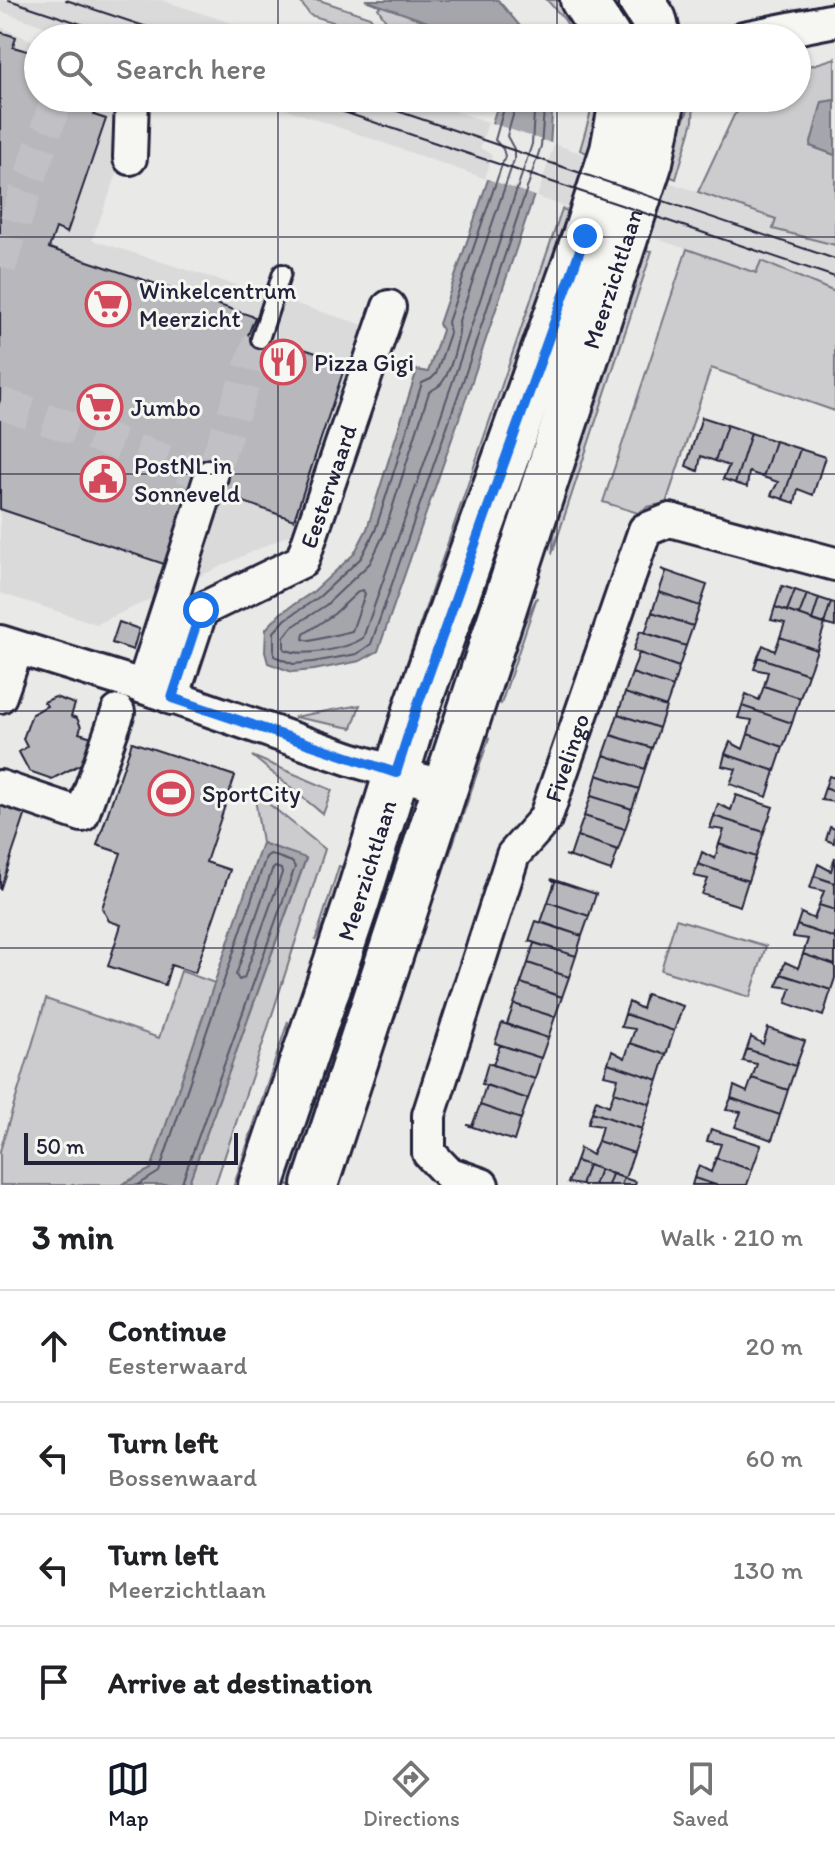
<!DOCTYPE html>
<meta charset="utf-8">
<style>
:root{--surface:#fff;--page:#f2f2f2;--text:#202124;--muted:#757577;--line:#e0e0e0;--accent:#111827}
body{margin:0;font-family:Itim,sans-serif;background:var(--page);color:var(--text)}
.scale{position:absolute;left:24px;bottom:20px;width:214px;box-sizing:border-box;padding-left:8px;border:4px solid #22223b;border-top:0;font-size:22px;line-height:28px;white-space:nowrap;color:#22223b;-webkit-text-stroke:6px #f6f6f2;paint-order:stroke}
.stop{position:absolute;width:24px;height:24px;margin:-18px;border:6px solid #1a73e8;border-radius:50%;background:#fff}
.stop.end{background:#1a73e8;border-color:#fff;box-shadow:0 2px 8px #0008}
.list{margin:0;padding:0;list-style:none}
h2{display:flex;justify-content:space-between;align-items:center;height:104px;margin:0;padding:0 32px;font-size:34px}
h2 small{font-size:26px;font-weight:400;color:var(--muted)}
.list li{display:grid;grid-template-columns:52px 1fr auto;gap:24px;align-items:center;box-sizing:border-box;height:112px;padding:0 32px;border-top:2px solid var(--line)}
.list b{display:block;font-size:30px;white-space:nowrap}
.list p{margin:0;font-size:26px;white-space:nowrap;color:var(--muted)}
.list em{font-size:26px;font-style:normal;color:var(--muted)}
.icon{flex:none;width:44px;height:44px;fill:none;stroke:currentColor;stroke-width:2;stroke-linecap:round;stroke-linejoin:round}
.map{position:relative;flex:none;width:835px;height:1185px;overflow:hidden}
.search{position:absolute;background:var(--surface);box-shadow:0 2px 6px #0004;left:24px;right:24px;top:24px;height:88px;display:flex;align-items:center;gap:20px;box-sizing:border-box;padding:0 28px;border-radius:44px;color:var(--muted);font-size:30px}
.sheet{height:552px;background:var(--surface)}
nav{display:flex;justify-content:space-around;align-items:center;box-sizing:border-box;height:112px;border-top:2px solid var(--line);background:var(--surface);font-size:22px;color:var(--muted)}
nav a{display:grid;justify-items:center;gap:4px}
nav .on{color:var(--accent)}
.map>svg:first-child{display:block}
.built{fill:#dadada}
.green{fill:#ccccce;stroke:#777784;stroke-width:2}
.water{fill:#a5a5ac;stroke:#71717f;stroke-width:2}
.pier{fill:#e9e9e7}
.lines{fill:none;stroke-linecap:round;stroke-linejoin:round}
.shore{stroke:#565668;stroke-width:2}
.building{fill:#b8b8bc;stroke:#22223b;stroke-width:2}
.street-tunnel{stroke:#c1c1c5;stroke-width:32;stroke-dasharray:32 16;stroke-linecap:butt}
.lane-casing{stroke:#22223b;stroke-width:22}
.street-casing{stroke:#22223b;stroke-width:38}
.secondary-casing{stroke:#22223b;stroke-width:50}
.lane{stroke:#f6f6f2;stroke-width:16}
.street{stroke:#f6f6f2;stroke-width:32}
.secondary{stroke:#f6f6f2;stroke-width:44}
.tram{stroke:#22223b;stroke-width:2}
.route{stroke:#1a73e8;stroke-width:10}
.grid{fill:none;stroke:#22223b;stroke-width:2;stroke-opacity:0.55}
.labels{text-anchor:middle;dominant-baseline:central;stroke-width:6;stroke-linejoin:round;paint-order:stroke}
.street-label{font-size:24px;fill:#22223b;stroke:#f6f6f2}
.poi-label{font-size:24px;fill:#22223b;stroke:#f6f6f2;text-anchor:start}
</style>
<div class="map">
<svg width="835" height="1185" viewBox="0 0 835 1185">
<rect width="100%" height="100%" fill="#e9e9e7"/>
<filter id="ink" filterUnits="userSpaceOnUse"><feTurbulence type="fractalNoise" baseFrequency=".0125" numOctaves="2"/><feDisplacementMap in="SourceGraphic" scale="16" xChannelSelector="R" yChannelSelector="G"/><feConvolveMatrix kernelMatrix="1 2 1 2 8 2 1 2 1" color-interpolation-filters="sRGB"/></filter>
<g filter="url(#ink)">
<!-- built -->
<path class="built" d="M0,0H161L250,29L248,38H70V35L0,11Z
M0,27L38,43V98H146L92,240L370,327L299,530L97,624L0,593Z
M255,98H416L698,192L777,219L773,229L835,245V292L761,262L757,274Z"/>
<!-- green -->
<path class="green" d="M299,0H319L370,17L385,38L310,15Z
M547,0H565L592,38H576L564,19Z
M382,5L425,19L430,25C424,29 418,29 410,29C391,29 387,24 378,8Z
M835,58V100L822,103L811,146L835,155V245L773,229L776,219L698,192L734,115L754,98H797V70Z
M591,98H606L594,156L580,150L590,115Z
M694,98L693,121L676,179L664,174L683,121Z
M562,209L573,213L414,677L404,671Z
M687,249L756,273L761,261L835,292V411L711,368L666,503L647,507L638,513L603,502Z
M640,250L652,251L552,554L561,475Z
M537,597L501,704L488,699Z
M360,705L352,728L294,717Z
M472,733L489,738L447,862L438,858Z
M252,756L332,790L323,814Z
M254,792L325,849L263,1043L215,1185H188L306,859L262,843Z
M339,866L352,870L315,941Z
M377,876L396,882L296,1185H274Z
M676,919L766,946L750,997L661,970Z
M181,971L215,983L151,1170L121,1185H0V1151L46,999L159,1038Z
M288,1021L284,1084L245,1185H234Z"/>
<!-- water -->
<path class="water" d="M365,0H498L530,38H442L439,26Z
M500,98H553L550,147L471,384L378,651L360,661L314,670L292,672L268,663L265,652L266,629L281,613L314,591L354,554L367,529L417,370L428,372L442,330L439,324L497,153L484,148Z
M835,100V155L810,146L822,102Z
M262,843L306,858L188,1185H121L151,1169Z"/>
<!-- pier -->
<path class="pier" d="M488,122L554,144L537,197L485,178L492,155L480,148Z"/>
<g class="lines">
<!-- shore -->
<path class="shore" d="M507,98L495,140L503,149L505,156L448,322L450,333L436,374L431,379L422,383L375,531L361,558L319,597L286,619L274,632V656L293,664L313,662L357,654L371,644L463,381L541,146L545,98
M518,98L507,136L514,149V160L459,321C461,335 450,375 440,385C439,386 431,391 429,392L384,534L370,563L326,605L292,627L284,637V649C301,658 347,649 363,638L454,378L532,144L535,98
M359,591L363,590L365,594L352,631L310,641L303,639L304,634L334,614Z
M275,867L281,869L282,873L244,978L239,980L236,975L272,870Z
M138,1185L159,1172L266,857L270,854L292,862L295,867L181,1185"/>
</g>
<!-- building -->
<path class="building" d="M0,32L16,37L13,47L38,54V98H100L94,115L106,119L67,233L56,228L49,248L255,317L243,348L281,360L286,343L346,363L294,520L197,485L170,566L0,509Z
M702,417L727,425L715,461L701,456L698,471L686,466Z
M727,425L751,433L735,483L723,479L729,466L715,461Z
M751,433L775,441L763,477L749,472L747,487L735,483Z
M775,441L800,449L783,499L771,495L778,482L763,477Z
M800,449L825,457L813,495L798,489L795,503L783,499Z
M661,569L707,585L700,606L659,592L666,572Z
M782,586L795,590L787,611L775,607Z
M795,590L807,594L799,615L787,611Z
M659,592L700,606L693,626L652,612Z
M807,594L819,598L812,620L799,615Z
M819,598L831,602L824,624L812,620Z
M831,602L835,603V627L824,624Z
M775,607L825,624L817,650L780,637L785,623L771,620Z
M652,612L693,626L686,646L645,633Z
M119,622L139,629L133,650L112,643Z
M640,631L686,646L679,667L633,651Z
M780,637L817,650L808,674L758,657L763,645L775,651Z
M639,653L679,667L673,687L632,673Z
M758,657L808,674L800,698L764,686L768,672L754,669Z
M632,673L673,687L666,707L625,693Z
M764,686L800,698L792,723L742,706L746,694L759,700Z
M625,693L666,707L659,728L618,714Z
M55,697L75,704L71,716L77,718L81,727L79,733L92,737L83,763L52,779L29,771L19,752L27,747L23,739L32,714L47,706L44,702Z
M742,706L792,723L783,747L748,734L752,720L738,718Z
M618,714L659,728L652,748L611,735Z
M748,734L783,747L775,771L725,754L730,742L743,749Z
M611,735L652,748L645,769L604,755Z
M132,742L235,776L206,862L230,870L195,973L171,965L165,985L108,966L121,925L109,921L102,908L121,853L97,845Z
M725,754L775,771L767,797L730,784L736,769L722,766Z
M604,755L645,769L639,789L597,775Z
M597,775L639,789L632,809L591,796Z
M829,776L835,778V792L825,788Z
M825,788L835,792V802L821,800Z
M736,795L773,807L764,832L714,816L718,804L731,810Z
M591,796L632,809L625,829L584,816Z
M0,805L26,813L0,890Z
M584,816L625,829L618,850L577,836Z
M714,816L764,832L756,857L719,844L724,830L710,828Z
M830,827L835,829L834,843L826,840Z
M577,836L618,850L611,871L565,855L570,857Z
M719,844L756,857L748,881L698,864L702,852L715,859Z
M835,857V883L814,876L818,864L831,871Z
M698,864L748,881L740,906L702,894L708,879L694,876Z
M814,876L835,883V910L819,905L824,891L810,888Z
M551,879L596,894L589,916L548,902L555,882Z
M548,902L589,916L582,936L541,922Z
M819,905L835,910V938L797,925L801,913L814,919Z
M536,921L582,936L576,956L529,941Z
M797,925L835,938V965L803,954L808,939L793,937Z
M534,943L576,956L569,977L528,963Z
M803,954L835,965V978L831,990L781,974L785,962L798,968Z
M528,963L569,977L562,997L521,983Z
M781,974L831,990L823,1016L786,1003L791,988L777,986Z
M521,983L562,997L555,1017L514,1004Z
M646,994L683,1006L674,1031L625,1014L629,1002L642,1009Z
M514,1004L555,1017L548,1038L507,1024Z
M625,1014L674,1031L666,1055L630,1043L635,1029L621,1027Z
M502,1023L548,1038L541,1058L495,1043Z
M768,1028L805,1041L796,1066L747,1049L751,1037L763,1044Z
M630,1043L666,1055L658,1080L608,1063L612,1051L625,1058Z
M500,1045L541,1058L535,1079L493,1065Z
M747,1049L796,1066L788,1090L752,1078L757,1064L743,1061Z
M488,1063L535,1079L528,1099L482,1084Z
M608,1063L658,1080L650,1104L614,1092L618,1078L604,1075Z
M752,1078L788,1090L780,1115L731,1098L734,1086L747,1092Z
M486,1085L528,1099L521,1119L480,1105Z
M614,1092L650,1104L642,1129L592,1112L596,1100L609,1106Z
M731,1098L780,1115L772,1140L735,1127L741,1112L726,1110Z
M480,1105L521,1119L514,1141L467,1125L472,1126Z
M592,1112L642,1129L634,1153L598,1141L602,1126L588,1124Z
M711,1129L761,1145L752,1170L716,1158L721,1144L707,1141Z
M598,1141L634,1153L625,1178L576,1161L580,1148L592,1155Z
M716,1158L752,1170L747,1185H716L694,1178L699,1166L711,1172Z
M576,1161L588,1165L581,1185L568,1183Z
M588,1165L600,1169L594,1185H581Z
M600,1169L612,1174L608,1185H594Z
M612,1174L624,1178L621,1185H608Z
M624,1178L636,1182L635,1185H621Z
M694,1178L716,1185H692Z"/>
<g class="lines">
<!-- street-tunnel -->
<path class="street-tunnel" d="M0,267L57,98
M0,403L211,476L260,339"/>
<!-- lane casing -->
<g class="lane-casing">
<path id="lane" d="M260,339L282,273"/>
</g>
<!-- street casing -->
<g class="street-casing">
<g id="street">
<path d="M744,38L835,20"/>
<path d="M130,158L132,98"/>
<path d="M0,642L129,682L350,759L444,787"/>
<path d="M143,687L211,476"/>
<path d="M0,696L17,648"/>
<path id="s1" d="M172,698L201,610L302,561L389,307"/>
<path d="M0,787L82,815L118,712"/>
<path id="s2" d="M482,1185L448,1173L429,1153V1115L513,855L545,819L645,530L670,520L835,564"/>
</g>
</g>
<!-- secondary casing -->
<g class="secondary-casing">
<g id="secondary">
<path d="M583,0L608,38"/>
<path d="M641,0L654,20L658,38"/>
<path id="s3" d="M261,1185L356,904L418,704L585,236L613,150L620,112V98"/>
<path id="s4" d="M315,1185L650,162L663,98"/>
</g>
</g>
<!-- lane -->
<use href="#lane" class="lane"/>
<!-- street -->
<use href="#street" class="street"/>
<!-- secondary -->
<use href="#secondary" class="secondary"/>
<!-- tram -->
<path class="tram" d="M9,0L123,38
M66,0L180,38
M302,98L835,277
M359,98L835,259"/>
</g>
</g>
<g class="lines" filter="url(#ink)">
<!-- route -->
<path class="route" d="M201,610L172,698L396,773L418,704L585,236"/>
</g>
<!-- grid -->
<path class="grid" d="M278,0V38M557,0V38M278,98V1185M557,98V1185M0,237H835M0,474H835M0,711H835M0,948H835"/>
<!-- icons -->
<defs>
<g id="supermarket-ring" transform="scale(2.3)"><circle r="9.5" fill="#f6f6f2" stroke="#d1495b" stroke-width="1.5"/><path d="M-6-5.5h2.5l.6 2H6L4.5 2H-2.5L-4.4-4H-6ZM-1.5 3.2a1.3 1.3 0 1 0 .1 0ZM3 3.2a1.3 1.3 0 1 0 .1 0Z" fill="#d1495b"/></g>
<g id="restaurant-ring" transform="scale(2.3)"><circle r="9.5" fill="#f6f6f2" stroke="#d1495b" stroke-width="1.5"/><path d="M-5-6h1v4h1v-4h1v4h1v-4h1v5L-1.5 .5V6h-2V.5L-5-1ZM5-6V6H3V1.5H1.5Q1.5-4 5-6Z" fill="#d1495b"/></g>
<g id="civic-ring" transform="scale(2.3)"><circle r="9.5" fill="#f6f6f2" stroke="#d1495b" stroke-width="1.5"/><path d="M-.6-6.5H3V-4.5H.6V-3L4-1V1h2V6H-6V1h2V-1L-.6-3ZM-1.2 2.5V6h2.4V2.5Z" fill="#d1495b"/></g>
<g id="stadium-ring" transform="scale(2.3)"><circle r="9.5" fill="#f6f6f2" stroke="#d1495b" stroke-width="1.5"/><path d="M0-5a6.5 5 0 1 0 0 10a6.5 5 0 1 0 0-10ZM-3.5-1.8h7v3.6h-7Z" fill="#d1495b"/></g>
</defs>
<g fill-rule="evenodd">
<use href="#supermarket-ring" x="108" y="304"/>
<use href="#restaurant-ring" x="283" y="362"/>
<use href="#supermarket-ring" x="100" y="407"/>
<use href="#civic-ring" x="103" y="479"/>
<use href="#stadium-ring" x="171" y="793"/>
</g>
<g class="labels">
<!-- street labels -->
<g class="street-label">
<text stroke="none"><textPath href="#s4" startOffset="954">Meerzichtlaan</textPath></text>
<text stroke="none"><textPath href="#s1" startOffset="284">Eesterwaard</textPath></text>
<text stroke="none"><textPath href="#s2" startOffset="488">Fivelingo</textPath></text>
<text stroke="none"><textPath href="#s3" startOffset="332">Meerzichtlaan</textPath></text>
</g>
<!-- poi labels -->
<g class="poi-label">
<text x="139" y="290">Winkelcentrum<tspan x="139" dy="28">Meerzicht</tspan></text>
<text x="314" y="362">Pizza Gigi</text>
<text x="131" y="407">Jumbo</text>
<text x="134" y="465">PostNL in<tspan x="134" dy="28">Sonneveld</tspan></text>
<text x="202" y="793">SportCity</text>
</g>
</g>
</svg>
<div class="scale">50 m</div>
<div class="stop" style="left:201px;top:610px"></div>
<div class="stop end" style="left:585px;top:236px"></div>
<div class="search"><svg class="icon" aria-label="search" viewBox="0 0 24 24"><circle cx="10" cy="10" r="6"/><path d="M15 15l6 6"/></svg>Search here</div>
</div>
<section class="sheet">
<h2>3 min<small>Walk · 210 m</small></h2>
<ul class="list">
<li><svg class="icon" aria-label="ahead" viewBox="0 0 24 24"><path d="M12 20V5M6 11l6-6 6 6"/></svg><div><b>Continue</b><p>Eesterwaard</p></div><em>20 m</em></li>
<li><svg class="icon" aria-label="left" viewBox="0 0 24 24"><path d="M17 20v-9H6M10 6l-5 5 5 5"/></svg><div><b>Turn left</b><p>Bossenwaard</p></div><em>60 m</em></li>
<li><svg class="icon" aria-label="left" viewBox="0 0 24 24"><path d="M17 20v-9H6M10 6l-5 5 5 5"/></svg><div><b>Turn left</b><p>Meerzichtlaan</p></div><em>130 m</em></li>
<li><svg class="icon" aria-label="arrive" viewBox="0 0 24 24"><path d="M6 21V4h12l-3 4 3 4H6"/></svg><div><b>Arrive at destination</b></div></li>
</ul>
</section>
<nav>
<a class="on"><svg class="icon" aria-label="map" viewBox="0 0 24 24"><path d="M3 6l6-2 6 2 6-2v14l-6 2-6-2-6 2zM9 4v14M15 6v14"/></svg>Map</a>
<a><svg class="icon" aria-label="directions" viewBox="0 0 24 24"><path d="M12 3l9 9-9 9-9-9zM9 14v-3h6M13 9l2 2-2 2"/></svg>Directions</a>
<a><svg class="icon" aria-label="saved" viewBox="0 0 24 24"><path d="M7 4h10v16l-5-4-5 4z"/></svg>Saved</a>
</nav>
